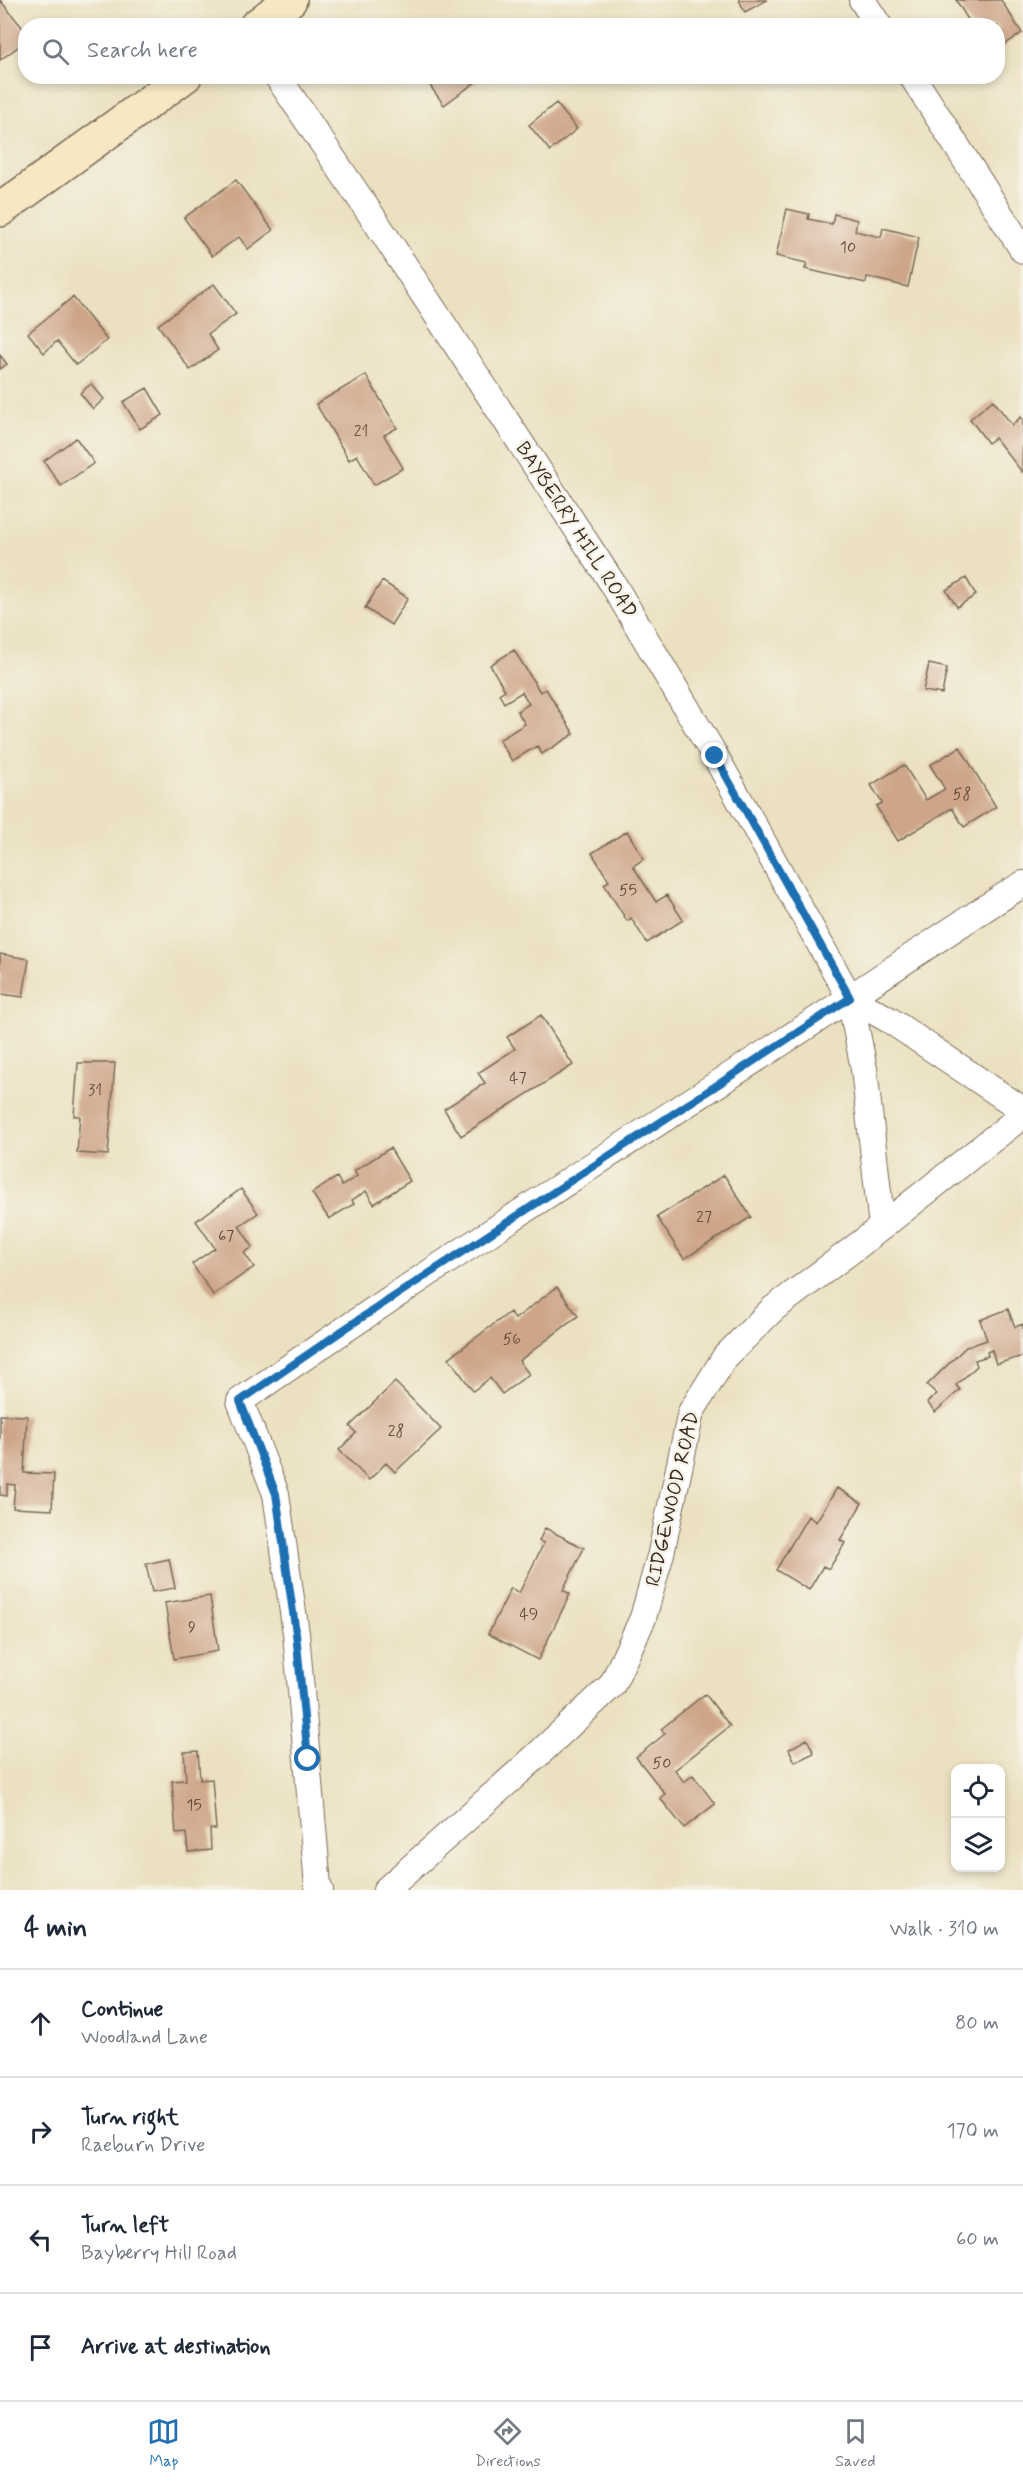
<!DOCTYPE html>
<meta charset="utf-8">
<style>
:root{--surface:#fff;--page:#f6f6f7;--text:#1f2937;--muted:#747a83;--line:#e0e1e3;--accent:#1f6fb2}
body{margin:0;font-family:Mynerve,sans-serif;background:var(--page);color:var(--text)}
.controls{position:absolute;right:18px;bottom:18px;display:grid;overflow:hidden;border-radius:12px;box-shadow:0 3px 9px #0003}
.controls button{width:54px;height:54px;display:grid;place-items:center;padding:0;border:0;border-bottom:2px solid var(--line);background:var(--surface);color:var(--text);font:30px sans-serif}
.stop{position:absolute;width:18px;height:18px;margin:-14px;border:4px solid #1f6fb2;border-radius:50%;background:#fff}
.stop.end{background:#1f6fb2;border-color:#fff;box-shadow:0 2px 6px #0008}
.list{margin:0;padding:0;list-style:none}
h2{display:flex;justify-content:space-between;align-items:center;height:78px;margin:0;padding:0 24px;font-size:26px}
h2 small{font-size:20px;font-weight:400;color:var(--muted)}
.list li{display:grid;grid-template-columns:39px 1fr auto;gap:18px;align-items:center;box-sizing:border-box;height:108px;padding:0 24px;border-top:2px solid var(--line)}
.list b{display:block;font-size:22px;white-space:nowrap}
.list p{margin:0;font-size:20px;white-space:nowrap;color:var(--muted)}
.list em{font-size:20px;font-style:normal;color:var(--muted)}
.icon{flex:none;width:33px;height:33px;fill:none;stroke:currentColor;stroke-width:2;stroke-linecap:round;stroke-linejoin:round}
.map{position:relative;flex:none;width:1023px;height:1890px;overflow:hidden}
.search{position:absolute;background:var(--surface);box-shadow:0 3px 9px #0003;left:18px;right:18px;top:18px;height:66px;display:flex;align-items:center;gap:15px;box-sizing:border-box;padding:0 21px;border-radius:24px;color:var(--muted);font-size:22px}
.sheet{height:510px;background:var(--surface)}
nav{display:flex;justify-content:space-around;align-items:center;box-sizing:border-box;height:84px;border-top:2px solid var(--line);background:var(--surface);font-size:16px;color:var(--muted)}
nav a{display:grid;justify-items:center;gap:3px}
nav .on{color:var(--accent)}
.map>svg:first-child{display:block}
.building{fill:#cea588}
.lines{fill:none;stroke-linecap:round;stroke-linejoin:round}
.minor-casing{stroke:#796a57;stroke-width:28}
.secondary-casing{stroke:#796a57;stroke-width:36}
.minor{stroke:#fff;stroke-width:26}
.secondary{stroke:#f7e8c3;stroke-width:33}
.route{stroke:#1f6fb2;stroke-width:8}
.labels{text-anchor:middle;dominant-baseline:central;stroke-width:5;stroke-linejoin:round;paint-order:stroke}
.number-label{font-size:16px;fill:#604938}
.street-label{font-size:20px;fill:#3b2a1e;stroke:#f7f3e8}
</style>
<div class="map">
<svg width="1023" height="1890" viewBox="0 0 1023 1890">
<rect width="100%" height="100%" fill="#f7f3e8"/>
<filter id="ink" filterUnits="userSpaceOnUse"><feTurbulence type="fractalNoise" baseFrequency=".0167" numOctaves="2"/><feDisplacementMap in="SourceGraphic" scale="12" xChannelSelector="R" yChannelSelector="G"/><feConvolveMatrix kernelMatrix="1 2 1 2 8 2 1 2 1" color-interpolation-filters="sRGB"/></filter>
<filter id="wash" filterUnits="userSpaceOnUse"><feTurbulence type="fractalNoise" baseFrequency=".008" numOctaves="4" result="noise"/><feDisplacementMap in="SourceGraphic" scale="24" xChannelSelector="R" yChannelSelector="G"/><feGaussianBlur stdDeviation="1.35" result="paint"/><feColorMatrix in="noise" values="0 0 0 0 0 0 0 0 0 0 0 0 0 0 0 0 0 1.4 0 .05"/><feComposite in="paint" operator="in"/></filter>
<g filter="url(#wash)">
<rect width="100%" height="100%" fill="#ebe1c1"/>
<g id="blocks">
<!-- building -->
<path class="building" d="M0,0L26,32V41L0,60Z
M739,0H767L745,12Z
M956,0H1001L1022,33L998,49V26H972Z
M423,76H473L477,81L444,105Z
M556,103L577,129L550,151L529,125Z
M236,180L273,230L248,249L239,237L212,256L184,218Z
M787,209L809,214L808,219L832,224L834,214L857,220L855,231L881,237L883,228L919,237L908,287L867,277L866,283L805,269L807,263L776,256Z
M214,284L236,314L208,334L218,350L190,370L158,325Z
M73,297L107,340L76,365L57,341L44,353L28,333Z
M0,355L7,364L0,369Z
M366,375L397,428L384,435L403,468L374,485L357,455L349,460L316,404Z
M91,384L104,399L93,409L80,393Z
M147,388L163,415L140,429L123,402Z
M993,400L1012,425L1021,417L1023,420L1022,472L995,438L988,443L970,419Z
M76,438L94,463L61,486L44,461Z
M966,578L976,595L957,607L946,590Z
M382,581L408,598L391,625L365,608Z
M514,650L540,692L546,689L574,734L542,754L537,746L512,761L499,740L525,724L517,711L529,704L522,692L504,703L499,694L505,690L490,665Z
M929,664L947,668L942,694L923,691Z
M960,747L996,807L964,827L952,808L898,841L876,806L882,803L871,785L904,765L926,800L945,789L930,765Z
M627,831L644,859L633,866L656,902L667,895L683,920L647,943L631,918L627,921L604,884L609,881L592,853Z
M0,954L29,959L23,997L0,994Z
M541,1015L573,1065L461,1136L444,1109L485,1083L478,1073L515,1049L507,1037Z
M78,1063H115L108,1155L77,1153L80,1116H74Z
M390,1148L410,1181L374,1204L366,1191L352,1200L354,1204L329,1219L312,1193L337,1177L342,1186L357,1176L354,1171Z
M724,1175L751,1217L684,1259L657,1217Z
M241,1189L258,1213L239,1226L253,1247L244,1253L254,1267L213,1295L192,1264L215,1248L196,1221Z
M557,1287L578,1316L519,1361L529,1374L502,1394L490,1378L473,1391L449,1358L510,1312L515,1319Z
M1008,1309L1015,1327L1023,1324V1356L996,1364L992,1350L987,1352L988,1356L975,1360L977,1366L956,1385L960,1390L935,1412L927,1402L937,1394L927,1385L966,1347L987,1340L980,1320Z
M395,1382L441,1429L395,1472L386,1463L369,1480L339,1450L356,1433L350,1426Z
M0,1415L27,1416L24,1473L54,1474L52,1510L13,1508L15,1485L7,1484V1496L0,1495Z
M837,1488L862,1503L840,1540L845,1543L829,1569L823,1566L809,1590L776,1570L808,1516L816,1522Z
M545,1528L584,1548L563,1590L570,1594L538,1660L488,1634L511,1588L519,1593L544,1543L539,1541Z
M169,1559L175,1588L152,1592L146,1564Z
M210,1596L218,1651L174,1659L165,1603Z
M705,1694L730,1726L675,1770L684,1782L693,1775L715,1804L684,1828L660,1798L665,1794L636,1757L665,1734L661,1729Z
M807,1739L814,1753L795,1762L789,1749Z
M198,1751L200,1780L212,1779L216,1829H210L211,1850L188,1852L186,1833L176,1834L172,1781L186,1780L184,1752Z"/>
</g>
</g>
<g filter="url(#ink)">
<use href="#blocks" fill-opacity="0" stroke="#796a57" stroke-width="1.5"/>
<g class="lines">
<!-- minor casing -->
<g class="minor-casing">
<path id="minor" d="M862,0L879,26
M277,76L378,225L613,584L715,756L850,998L891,1021L1023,1110
M912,76L1023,250
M850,998L864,1069L882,1227
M320,1890L318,1886L296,1633L276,1494L240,1401C420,1277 603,1158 787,1039C866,988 943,934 1023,884
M386,1890L530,1762L612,1685L643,1618L661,1553L691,1412L725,1357L773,1309L860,1244L1023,1115"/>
</g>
<!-- secondary casing -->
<g class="secondary-casing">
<path id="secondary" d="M256,26L290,0
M0,210L185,76"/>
</g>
<!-- minor -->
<use href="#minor" class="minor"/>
<!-- secondary -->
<use href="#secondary" class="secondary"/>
</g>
</g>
<g class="lines" filter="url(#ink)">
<!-- route -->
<path class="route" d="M308,1759L296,1633L276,1494L240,1401L352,1324L850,998L715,756"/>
</g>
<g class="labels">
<!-- number labels -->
<g class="number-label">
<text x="848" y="247">10</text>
<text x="361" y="431">21</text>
<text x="962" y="794">58</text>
<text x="628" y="890">55</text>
<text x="518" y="1078">47</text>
<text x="95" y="1090">31</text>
<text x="704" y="1217">27</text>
<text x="226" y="1236">67</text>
<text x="512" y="1339">56</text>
<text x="396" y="1431">28</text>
<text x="529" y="1614">49</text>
<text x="192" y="1627">9</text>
<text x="662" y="1763">50</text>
<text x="194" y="1805">15</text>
</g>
<!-- street labels -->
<g class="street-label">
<text transform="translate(576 530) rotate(57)">BAYBERRY HILL ROAD</text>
<text transform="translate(673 1499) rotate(-77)">RIDGEWOOD ROAD</text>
</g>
</g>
</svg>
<div class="controls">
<button><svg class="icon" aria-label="locate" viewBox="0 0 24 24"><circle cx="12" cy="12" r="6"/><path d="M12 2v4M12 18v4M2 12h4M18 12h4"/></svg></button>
<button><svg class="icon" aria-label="layers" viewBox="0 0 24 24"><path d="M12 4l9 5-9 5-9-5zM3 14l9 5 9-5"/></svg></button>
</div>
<div class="stop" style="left:308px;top:1759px"></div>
<div class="stop end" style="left:715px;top:756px"></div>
<div class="search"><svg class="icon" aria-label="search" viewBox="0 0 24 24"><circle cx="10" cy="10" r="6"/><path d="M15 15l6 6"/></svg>Search here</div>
</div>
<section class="sheet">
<h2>4 min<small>Walk · 310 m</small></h2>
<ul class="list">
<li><svg class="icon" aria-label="ahead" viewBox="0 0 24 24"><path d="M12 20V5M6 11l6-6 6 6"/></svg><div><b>Continue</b><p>Woodland Lane</p></div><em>80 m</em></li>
<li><svg class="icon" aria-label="right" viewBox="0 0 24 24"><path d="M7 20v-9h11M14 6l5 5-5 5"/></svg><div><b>Turn right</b><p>Raeburn Drive</p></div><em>170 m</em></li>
<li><svg class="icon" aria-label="left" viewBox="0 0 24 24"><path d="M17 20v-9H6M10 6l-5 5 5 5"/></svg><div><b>Turn left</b><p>Bayberry Hill Road</p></div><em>60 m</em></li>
<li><svg class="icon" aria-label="arrive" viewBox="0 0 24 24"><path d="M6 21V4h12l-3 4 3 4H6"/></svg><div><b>Arrive at destination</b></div></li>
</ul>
</section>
<nav>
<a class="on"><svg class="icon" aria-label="map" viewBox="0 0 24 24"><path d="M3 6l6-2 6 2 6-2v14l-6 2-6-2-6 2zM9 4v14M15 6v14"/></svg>Map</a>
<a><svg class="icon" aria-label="directions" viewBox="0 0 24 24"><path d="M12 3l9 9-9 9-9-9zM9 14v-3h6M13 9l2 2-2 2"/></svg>Directions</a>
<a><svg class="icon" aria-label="saved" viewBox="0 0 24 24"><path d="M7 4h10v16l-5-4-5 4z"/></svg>Saved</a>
</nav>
